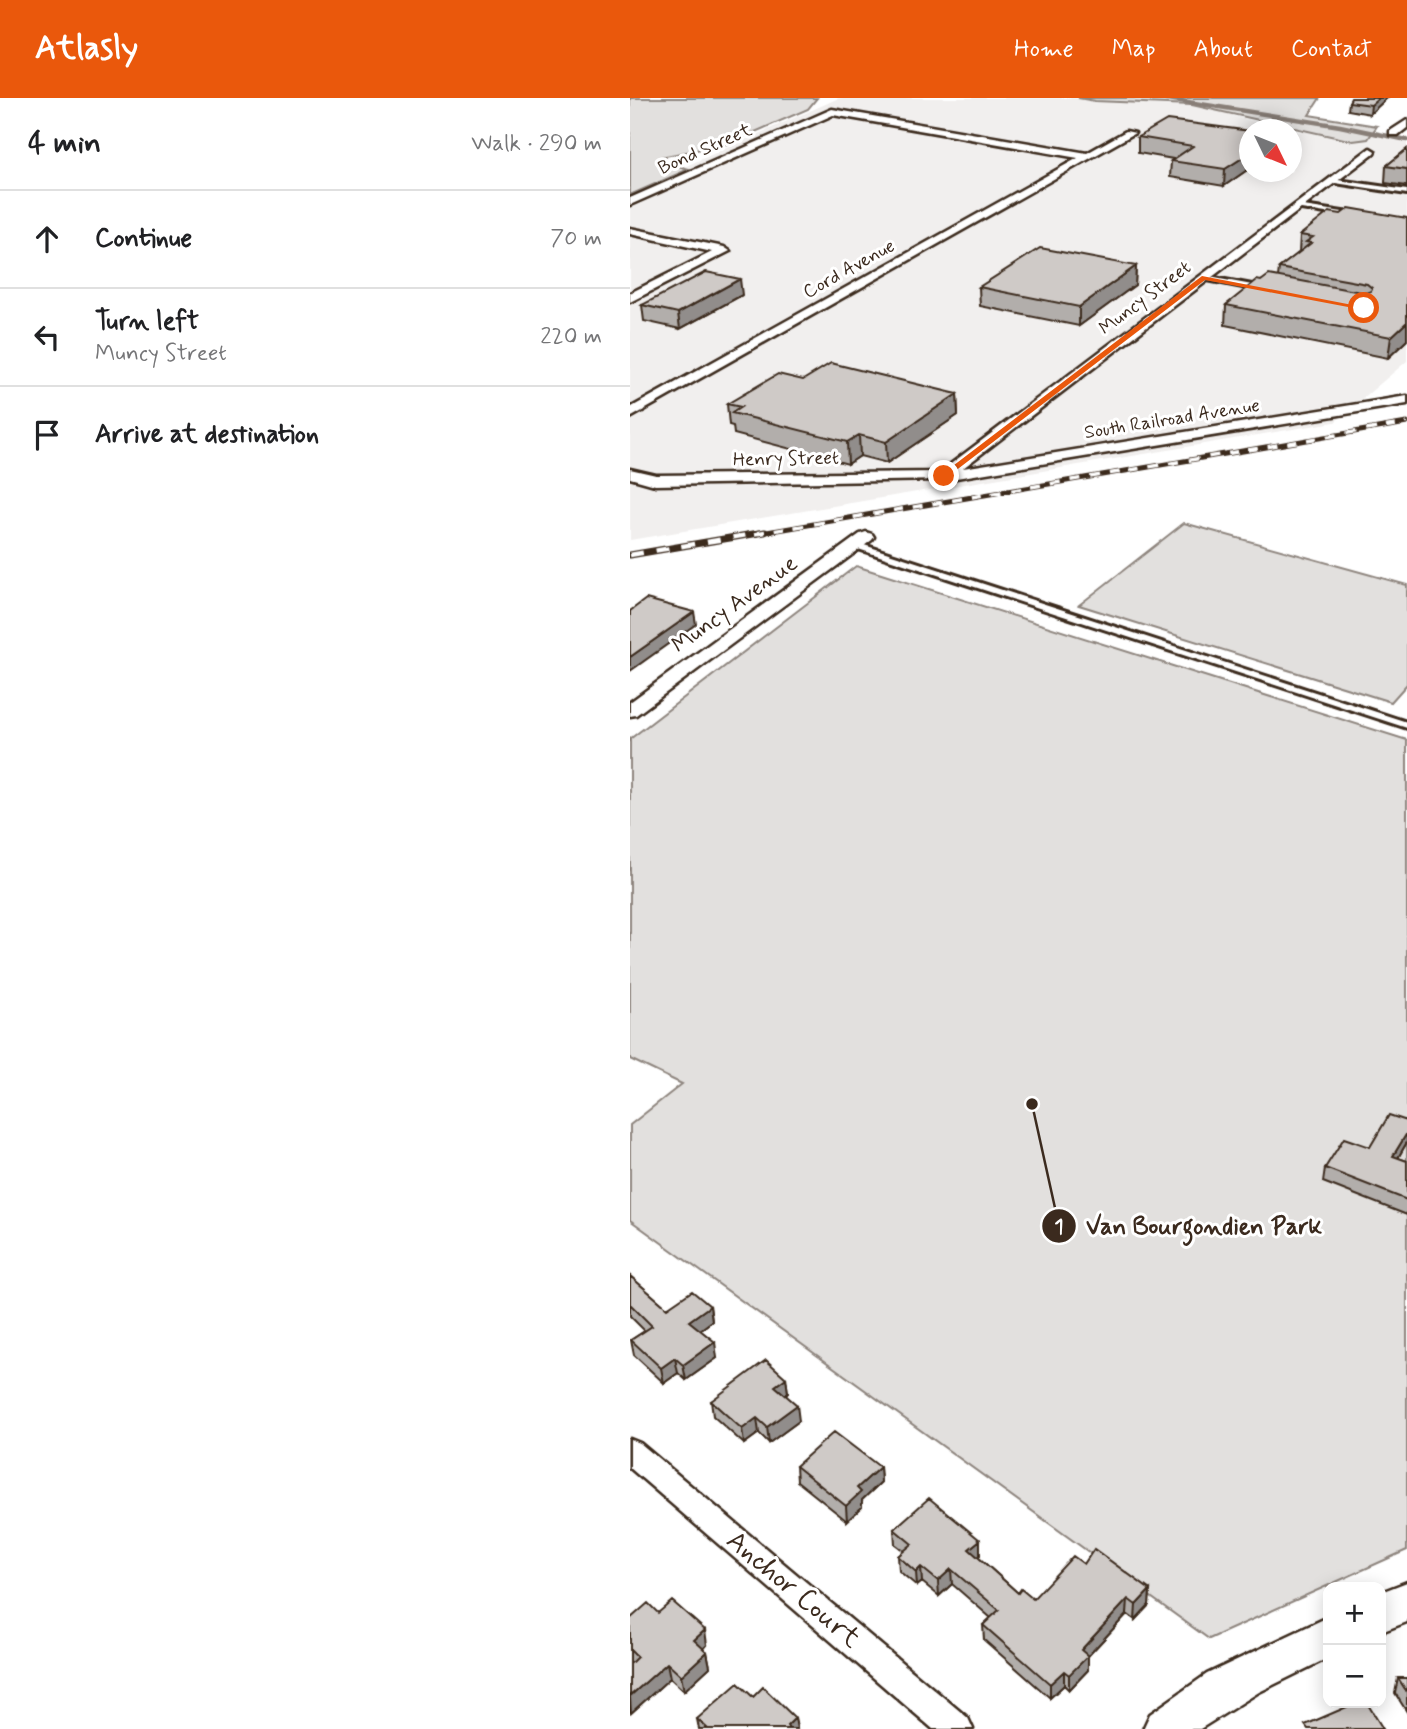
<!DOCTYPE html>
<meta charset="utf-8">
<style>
:root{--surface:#fff;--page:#f2f2f2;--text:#202124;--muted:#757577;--line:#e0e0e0;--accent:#ea580c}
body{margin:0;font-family:Mynerve,sans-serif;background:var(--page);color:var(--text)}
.controls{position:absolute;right:21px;bottom:21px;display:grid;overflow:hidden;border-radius:14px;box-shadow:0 4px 18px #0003}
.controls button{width:63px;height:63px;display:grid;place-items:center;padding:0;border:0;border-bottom:2px solid var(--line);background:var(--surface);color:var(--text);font:35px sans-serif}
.compass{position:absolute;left:609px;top:21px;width:63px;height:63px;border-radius:50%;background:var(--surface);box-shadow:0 4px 18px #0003;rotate:133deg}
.stop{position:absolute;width:21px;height:21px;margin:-16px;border:5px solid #ea580c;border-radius:50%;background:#fff}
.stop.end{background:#ea580c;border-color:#fff;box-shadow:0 2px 7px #0008}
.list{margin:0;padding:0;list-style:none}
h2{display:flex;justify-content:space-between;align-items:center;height:91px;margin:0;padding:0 28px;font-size:30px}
h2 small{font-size:23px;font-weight:400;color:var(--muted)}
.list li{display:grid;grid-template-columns:46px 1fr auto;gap:21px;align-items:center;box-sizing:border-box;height:98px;padding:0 28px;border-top:2px solid var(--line)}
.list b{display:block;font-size:26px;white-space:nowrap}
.list p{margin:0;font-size:23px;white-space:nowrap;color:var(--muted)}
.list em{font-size:23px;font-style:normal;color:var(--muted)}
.icon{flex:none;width:38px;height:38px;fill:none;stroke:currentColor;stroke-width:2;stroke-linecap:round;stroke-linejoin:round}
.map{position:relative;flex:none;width:777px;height:1631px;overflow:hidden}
header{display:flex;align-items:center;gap:42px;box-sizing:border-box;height:98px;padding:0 35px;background:var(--accent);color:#fff}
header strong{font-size:33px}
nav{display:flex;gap:38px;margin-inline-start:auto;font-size:24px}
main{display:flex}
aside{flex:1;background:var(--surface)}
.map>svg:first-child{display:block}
.built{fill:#f1efee}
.green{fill:#e2e0de;stroke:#8e857e;stroke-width:2}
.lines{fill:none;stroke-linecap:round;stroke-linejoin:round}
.stream{stroke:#887e77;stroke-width:4.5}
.lane-casing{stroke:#3b2a1e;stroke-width:6}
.street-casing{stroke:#3b2a1e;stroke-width:5}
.secondary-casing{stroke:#3b2a1e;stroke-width:5}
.lane{fill:#fff;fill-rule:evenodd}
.street{fill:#fff;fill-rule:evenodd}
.secondary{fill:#fff;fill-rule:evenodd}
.rail-far1-casing{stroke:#3b2a1e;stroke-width:5}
.rail-casing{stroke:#3b2a1e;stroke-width:7}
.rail-far1{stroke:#fff;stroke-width:3.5;stroke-dasharray:10;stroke-linecap:butt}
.rail{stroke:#fff;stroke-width:4.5;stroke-dasharray:13;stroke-linecap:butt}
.wall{fill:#b2aeab;stroke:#3b2a1e;stroke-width:2}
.shaded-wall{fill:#918d8b;stroke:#3b2a1e;stroke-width:2}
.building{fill:#cfcac7;stroke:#3b2a1e;stroke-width:2}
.route{fill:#ea580c}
.labels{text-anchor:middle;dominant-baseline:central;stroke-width:6;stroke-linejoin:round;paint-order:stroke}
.far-street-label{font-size:19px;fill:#3b2a1e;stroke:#fff}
.street-label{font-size:23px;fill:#3b2a1e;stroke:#fff}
.near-street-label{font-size:28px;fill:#3b2a1e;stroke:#fff}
.leader{fill:none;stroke:#3b2a1e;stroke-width:2.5}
.callout-dot{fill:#3b2a1e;stroke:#fff;stroke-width:2.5}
.mark-label{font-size:21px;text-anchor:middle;font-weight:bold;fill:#fff}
.callout-label{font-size:24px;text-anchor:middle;font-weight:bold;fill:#3b2a1e;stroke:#fff;stroke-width:6;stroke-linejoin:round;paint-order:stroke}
</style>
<header>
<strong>Atlasly</strong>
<nav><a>Home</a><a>Map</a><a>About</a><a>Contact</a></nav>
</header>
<main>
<aside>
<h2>4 min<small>Walk · 290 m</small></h2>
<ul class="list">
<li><svg class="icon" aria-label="ahead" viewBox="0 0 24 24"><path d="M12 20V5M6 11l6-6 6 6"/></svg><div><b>Continue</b></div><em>70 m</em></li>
<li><svg class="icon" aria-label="left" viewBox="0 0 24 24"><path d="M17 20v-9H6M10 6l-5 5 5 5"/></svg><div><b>Turn left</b><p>Muncy Street</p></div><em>220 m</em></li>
<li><svg class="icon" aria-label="arrive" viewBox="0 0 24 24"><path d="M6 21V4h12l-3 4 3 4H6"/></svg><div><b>Arrive at destination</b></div></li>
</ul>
</aside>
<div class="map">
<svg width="777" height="1631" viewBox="0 0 777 1631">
<rect width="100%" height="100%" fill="#fff"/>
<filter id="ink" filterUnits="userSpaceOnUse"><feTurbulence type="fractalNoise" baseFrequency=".0143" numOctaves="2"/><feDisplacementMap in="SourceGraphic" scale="14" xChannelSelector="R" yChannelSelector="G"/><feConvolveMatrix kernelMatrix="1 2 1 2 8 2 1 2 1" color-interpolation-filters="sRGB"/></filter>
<g filter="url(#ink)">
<!-- built -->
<path class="built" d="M209,0H593L603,18L655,31L620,32V74H662V33L777,40V263L705,324L0,442V93Z"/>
<!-- green -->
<path class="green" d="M0,0H187L178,11L97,46L30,59V63L59,71L0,97Z
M448,0H690L679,17L747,28L738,41L723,43L562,7L465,3Z
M554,425L777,487V586L761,604L449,507Z
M226,468L777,642V1452L579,1541L0,1122V1027L52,986L0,961V641Z"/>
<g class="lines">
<!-- stream -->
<path class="stream" d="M532,0L710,28L777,42"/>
<!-- lane casing -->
<g class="lane-casing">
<path id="lane" d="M701,81L777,92V96L699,84V82Z
M667,107L726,116L729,118L726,120L665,110L664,109Z
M574,178L633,189L636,191L633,193L572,181V179Z
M222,445H228L777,624V630L222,449Z"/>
</g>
<!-- street casing -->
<g class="street-casing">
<path id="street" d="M202,11L457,55L496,33L505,35L0,320V310L448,60L203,17L0,107V100Z
M777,22V30L768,37H760V33Z
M740,50L745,53L744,55L333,370L777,298V306L314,382L25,387L0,380V371L26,377L310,374Z
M0,130L94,149L100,153L0,204V195L82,154L0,136Z
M236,434L242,436L244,439L242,442L6,617L0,618V604L230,436Z
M0,1341L10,1345L338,1620L343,1631H303L0,1370Z"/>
</g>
<!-- secondary casing -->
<g class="secondary-casing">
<path id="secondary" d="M777,1484V1524L751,1534V1494Z
M698,1519V1560L629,1594L570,1631H513L520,1616L577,1576Z"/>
</g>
<!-- lane -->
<use href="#lane" class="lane"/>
<!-- street -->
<use href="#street" class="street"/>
<!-- secondary -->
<use href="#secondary" class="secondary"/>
<!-- rail-far1 casing -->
<g class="rail-far1-casing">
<path id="rail-far1" d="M125,436L777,325"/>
</g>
<!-- rail casing -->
<g class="rail-casing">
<path id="rail" d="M0,457L135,434"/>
</g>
<!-- rail-far1 -->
<use href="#rail-far1" class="rail-far1"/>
<!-- rail -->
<use href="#rail" class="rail"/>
</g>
<!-- wall -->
<path class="wall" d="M757,0L740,16L718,12L719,4Z
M620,33V70L594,88L540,79L541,63L543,61L508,55V39Z
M777,51V88L755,85L756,68Z
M711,116L777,120V242L758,260L595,227L596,207L631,183L648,179L649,170L669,155L670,137Z
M506,168L505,187L449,228L350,208L349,189Z
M112,197L50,231L14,223L12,207Z
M173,282L327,296L328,317L257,365L230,358L218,366L104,336L103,328L99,327L97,306Z
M777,1044L768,1060L777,1063V1117L693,1084L695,1070L740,1049Z
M0,1178L37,1210L80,1208L82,1223L70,1232L87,1260L56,1282L48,1275L34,1285L4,1257L1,1242L15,1233L0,1218Z
M156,1280L158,1295L156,1297L169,1323L139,1345L129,1335L114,1346L83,1318L81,1303Z
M166,1368L250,1369L251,1384L232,1402V1409L217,1423L167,1383Z
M264,1431L350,1442V1457L348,1459L388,1495L403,1501L454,1466L520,1492L519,1507L505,1522L497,1516L458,1558V1572L439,1592L434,1587L420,1600L354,1542L353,1527L361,1520L322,1486L309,1498L292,1484L287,1488L269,1473L268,1458L274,1453L265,1446Z
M28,1515L77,1547L74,1551L77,1554L80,1569L54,1593L40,1580L1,1615L0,1614V1521Z
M768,1580H777V1614L765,1595Z
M123,1599L165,1620L167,1631H69L67,1621Z"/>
<!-- shaded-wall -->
<path class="shaded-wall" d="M749,0H757L740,16L741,7Z
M620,55V70L594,88L595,71Z
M506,168L505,187L449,228V209Z
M110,181L112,197L50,231L48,215Z
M777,224V242L758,260L761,239Z
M327,296L328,317L257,365L256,344Z
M229,337L230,358L218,366L217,344Z
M64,514L66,526L0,573V559Z
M777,1035V1044L761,1072L763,1058Z
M80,1208L82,1223L62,1238L59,1223Z
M85,1244L87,1260L56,1282L53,1267Z
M45,1260L48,1275L34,1285L31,1270Z
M156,1280L158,1295L147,1303L145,1288Z
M167,1307L169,1323L139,1345L137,1329Z
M127,1320L129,1335L114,1346L112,1331Z
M250,1369L251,1384L232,1402V1409L217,1423L216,1408L227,1390Z
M350,1442V1457L340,1466L339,1451Z
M291,1469L292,1484L287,1488L286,1474Z
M321,1471L322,1486L309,1498L308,1483Z
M520,1492L519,1507L505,1522L506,1507Z
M498,1501L497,1516L458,1558V1572L439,1592V1577L451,1552Z
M75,1532L77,1547L67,1557L64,1542Z
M77,1554L80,1569L54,1593L51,1578Z
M37,1565L40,1580L1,1615L0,1598Z
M434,1573V1587L420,1600V1586Z
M165,1620L167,1631H157V1628Z"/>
<!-- building -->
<path class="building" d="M721,0H749L741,7L719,4Z
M537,22L620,33V55L595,71L541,63L563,48L508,39Z
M777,51V71L756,68Z
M719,110L777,120V224L761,239L596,207L627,182L631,183L639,177L736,195L741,193L742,190L737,186L649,170L681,145L676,144L683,139L670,137L699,114L711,116Z
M410,150L506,168L449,209L349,189Z
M76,174L110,181L48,215L12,207Z
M201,265L327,296L256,344L229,337L217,344L102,315L111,309L97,306L148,276L173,282Z
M16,501L64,514L0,559V513Z
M759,1017L777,1023V1035L763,1058L777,1063V1102L695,1070L714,1040L740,1049Z
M0,1178L37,1210L62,1193L80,1208L59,1223L85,1244L53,1267L45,1260L31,1270L1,1242L22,1228L0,1206Z
M136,1262L156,1280L145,1288L167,1307L137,1329L127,1320L112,1331L81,1303Z
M204,1334L250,1369L227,1390L231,1394L216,1408L166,1368Z
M299,1400L350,1442L339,1451L388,1495L391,1491L403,1501L443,1458L454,1466L464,1451L520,1492L506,1507L498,1501L451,1552L458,1558L439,1577L434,1573L420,1586L353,1527L369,1512L321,1471L308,1483L291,1469L286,1474L268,1458L282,1446L264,1431Z
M42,1503L75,1532L64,1542L77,1554L51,1578L37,1565L0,1598V1566L7,1559L0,1552V1521L18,1505L28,1515Z
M768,1580H777V1594Z
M108,1585L123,1599L133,1589L165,1620L157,1628L159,1631H78L67,1621Z
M726,1605H737L753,1631H678L675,1627Z"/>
</g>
<!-- route -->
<path class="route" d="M572,178L738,210L734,212L575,182L316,380H311V377Z"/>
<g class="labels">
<!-- far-street labels -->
<g class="far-street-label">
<text transform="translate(75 51) rotate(-24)">Bond Street</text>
<text transform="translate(219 171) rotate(-29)">Cord Avenue</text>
<text transform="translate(515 200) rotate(-37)">Muncy Street</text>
<text transform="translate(542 321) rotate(-9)">South Railroad Avenue</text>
<text transform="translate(156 361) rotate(-1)">Henry Street</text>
</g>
<!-- street labels -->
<g class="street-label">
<text transform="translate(105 507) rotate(-36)">Muncy Avenue</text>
</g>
<!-- near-street labels -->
<g class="near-street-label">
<text transform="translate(163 1492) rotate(40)">Anchor Court</text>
</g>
</g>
<!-- callouts -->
<path class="leader" d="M402 1006L429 1128"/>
<g class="callout-dot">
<circle cx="402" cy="1006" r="7"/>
<circle cx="429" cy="1128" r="18"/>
</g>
<g class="mark-label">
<text x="429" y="1135">1</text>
</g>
<g class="callout-label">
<text x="574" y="1136">Van Bourgondien Park</text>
</g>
</svg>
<div class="controls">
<button>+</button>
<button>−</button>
</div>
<svg class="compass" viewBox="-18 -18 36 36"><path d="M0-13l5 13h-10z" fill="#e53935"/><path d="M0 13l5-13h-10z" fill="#757577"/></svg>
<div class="stop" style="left:734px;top:210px"></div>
<div class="stop end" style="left:314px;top:378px"></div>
</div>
</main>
